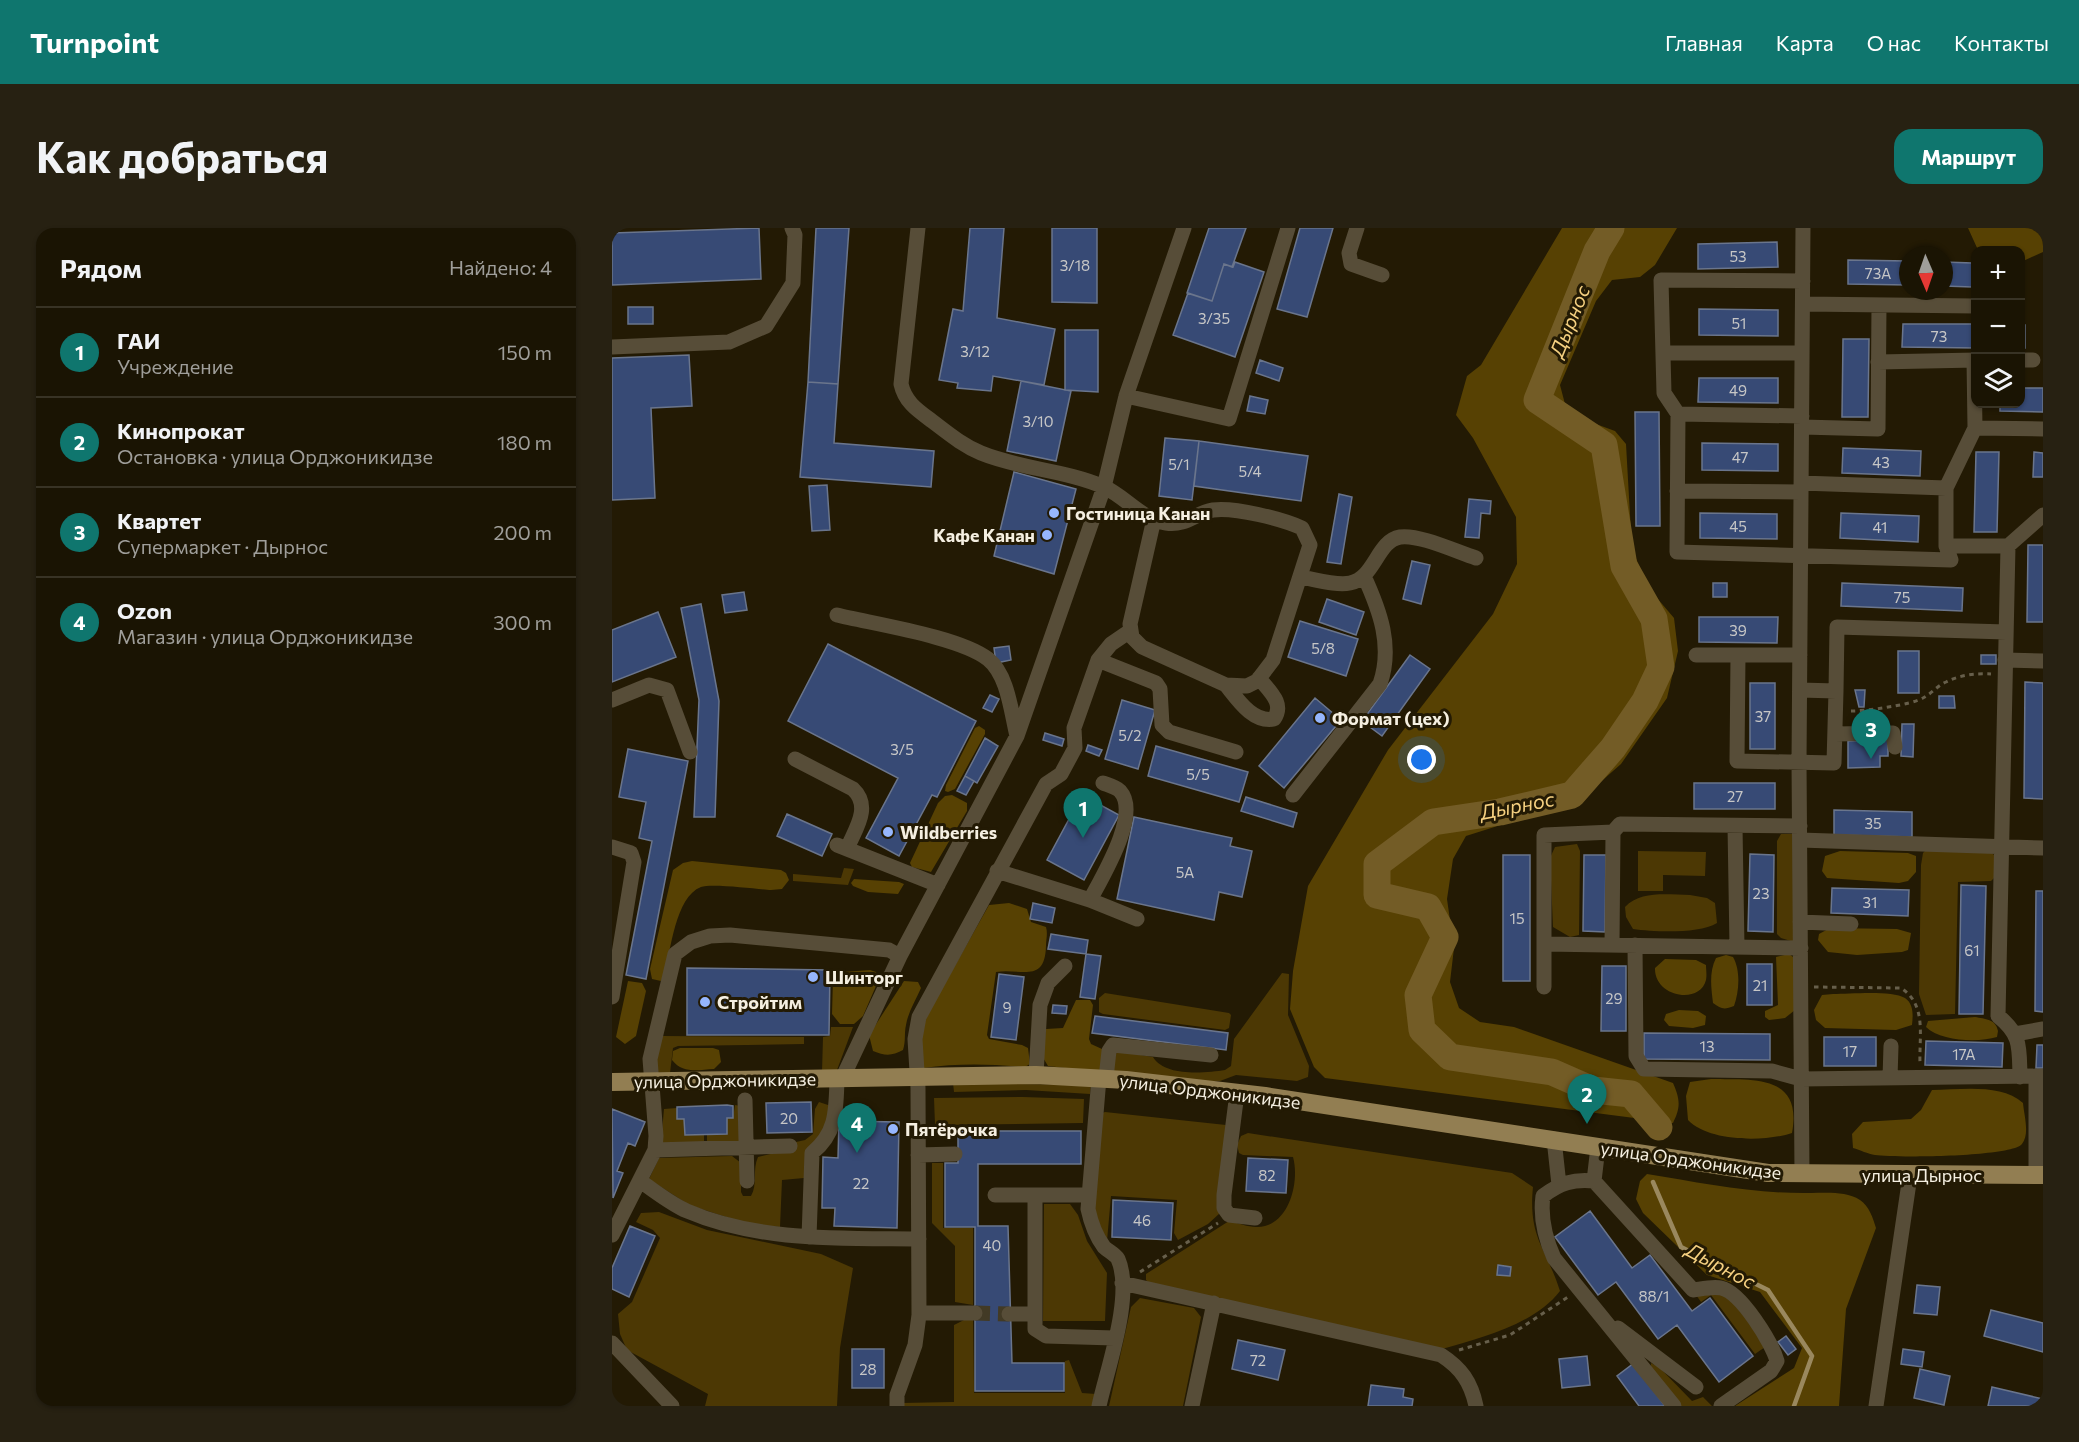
<!DOCTYPE html>
<html lang="ru">
<meta charset="utf-8">
<style>
:root{--surface:#1a1403;--page:#272112;--text:#f1f3f6;--muted:#9f9e9a;--line:#383325;--accent:#0f766e}
body{margin:0;font-family:Commissioner,sans-serif;background:var(--page);color:var(--text)}
.controls{position:absolute;right:18px;top:18px;display:grid;overflow:hidden;border-radius:12px;box-shadow:0 2px 4px #0004}
.controls button{width:54px;height:54px;display:grid;place-items:center;padding:0;border:0;border-bottom:2px solid var(--line);background:var(--surface);color:var(--text);font:30px sans-serif}
.compass{position:absolute;left:1287px;top:18px;width:54px;height:54px;border-radius:50%;background:var(--surface);box-shadow:0 2px 4px #0004;rotate:178deg}
.you{position:absolute;left:810px;top:532px;width:21px;height:21px;margin:-15px;border:4px solid #fff;border-radius:50%;background:#1a73e8;box-shadow:0 0 0 9px #1a73e833}
.badge{display:grid;place-items:center;width:39px;height:39px;border-radius:50%;background:var(--accent);color:#fff;font-size:20px;font-weight:700}
.pin{position:absolute;translate:-50% -50px;filter:drop-shadow(0 2px 3px #0008)}
.pin::after{content:'';position:absolute;top:32px;width:21px;height:18px;background:inherit;clip-path:polygon(0 0,100% 0,50% 100%)}
.list{margin:0;padding:0;list-style:none}
h2{display:flex;justify-content:space-between;align-items:center;height:78px;margin:0;padding:0 24px;font-size:26px}
h2 small{font-size:20px;font-weight:400;color:var(--muted)}
.list li{display:grid;grid-template-columns:39px 1fr auto;gap:18px;align-items:center;box-sizing:border-box;height:90px;padding:0 24px;border-top:2px solid var(--line)}
.list b{display:block;font-size:22px;white-space:nowrap}
.list p{margin:0;font-size:20px;white-space:nowrap;color:var(--muted)}
.list em{font-size:20px;font-style:normal;color:var(--muted)}
.icon{flex:none;width:33px;height:33px;fill:none;stroke:currentColor;stroke-width:2;stroke-linecap:round;stroke-linejoin:round}
.map{position:relative;flex:none;width:1431px;height:1178px;overflow:hidden;border-radius:18px}
header{display:flex;align-items:center;gap:36px;box-sizing:border-box;height:84px;padding:0 30px;background:var(--accent);color:#fff}
header strong{font-size:28px}
nav{display:flex;gap:33px;margin-inline-start:auto;font-size:21px}
.intro{display:flex;align-items:center;justify-content:space-between;box-sizing:border-box;height:144px;padding:0 36px}
h1{margin:0;font-size:42px}
.button{padding:15px 27px;border-radius:18px;background:var(--accent);color:#fff;font-size:21px;font-weight:700}
main{display:flex;gap:36px;padding:0 36px}
aside{flex:1;background:var(--surface);border-radius:18px;box-shadow:0 2px 4px #0004}
.map>svg:first-child{display:block}
.green{fill:#4c3804}
.forest{fill:#574103}
.lines{fill:none;stroke-linecap:round;stroke-linejoin:round}
.stream{stroke:#9a885e;stroke-width:4.5}
.river{stroke:#735c26;stroke-width:27}
.building{fill:#374a75;stroke:#6a758c;stroke-width:1.5}
.minor-tunnel{stroke:#423a25;stroke-width:15;stroke-dasharray:15 8;stroke-linecap:butt}
.path{stroke:#675f4b;stroke-width:3;stroke-dasharray:4.5 4.5;stroke-linecap:butt}
.minor{stroke:#574d38;stroke-width:15}
.major{stroke:#927e52;stroke-width:18}
.poi-dot{fill:#96b6fd;stroke:#231a04;stroke-width:2}
.labels{text-anchor:middle;dominant-baseline:central;stroke-width:6;stroke-linejoin:round;paint-order:stroke}
.number-label{font-size:15px;fill:#c6c6c6}
.poi-label{font-size:18px;font-weight:bold;fill:#f5efe1;stroke:#231a04;text-anchor:start}
.street-label{font-size:18px;fill:#f5efe1;stroke:#231a04}
.water-label{font-size:20px;font-style:italic;fill:#f5d080;stroke:#231a04}
</style>
<header>
<strong>Turnpoint</strong>
<nav><a>Главная</a><a>Карта</a><a>О нас</a><a>Контакты</a></nav>
</header>
<div class="intro"><h1>Как добраться</h1><a class="button">Маршрут</a></div>
<main>
<aside>
<h2>Рядом<small>Найдено: 4</small></h2>
<ul class="list">
<li><span class="badge">1</span><div><b>ГАИ</b><p>Учреждение</p></div><em>150 m</em></li>
<li><span class="badge">2</span><div><b>Кинопрокат</b><p>Остановка · улица Орджоникидзе</p></div><em>180 m</em></li>
<li><span class="badge">3</span><div><b>Квартет</b><p>Супермаркет · Дырнос</p></div><em>200 m</em></li>
<li><span class="badge">4</span><div><b>Ozon</b><p>Магазин · улица Орджоникидзе</p></div><em>300 m</em></li>
</ul>
</aside>
<div class="map">
<svg width="1431" height="1178" viewBox="0 0 1431 1178">
<rect width="100%" height="100%" fill="#231a04"/>
<!-- green -->
<path class="green" d="M1169,606H1182V714L1169,710L1165,706V613Z
M965,616L968,623L967,707L958,709L941,699L938,630L943,619Z
M1315,621L1379,624L1382,627L1383,649L1379,653L1346,654L1343,786L1314,787L1307,766L1309,637L1311,625Z
M1026,623L1094,624L1093,648L1051,647V663H1026Z
M232,640L242,641L236,657L181,653V646L229,650Z
M1078,667L1095,670L1103,675L1105,695C1087,706 1043,704 1021,701L1014,689L1013,679C1029,662 1057,667 1078,667Z
M670,745L677,746L676,787L697,838L696,849L685,853L624,847L608,853H582L499,843L505,823L541,829C553,849 593,845 613,842L619,838L622,811Z
M493,765L617,785L619,787L617,800L613,802L491,786L487,784V770Z
M219,799H241L225,842L210,844L211,809L218,808Z
M49,808L192,809V816L66,818L61,820L58,845L45,844L43,832Z
M341,855L479,857L478,866L414,862L342,864Z
M411,869L472,871L471,895L323,897L322,870Z
M207,874L219,878V888L192,950L170,952L168,999L136,996L77,977L37,951L47,930L120,928L129,935V964L131,968H139C146,956 140,942 146,929L183,920L184,914L193,912L201,906L203,881Z
M123,877L129,878L130,914L95,915V906H115V890H121Z
M65,880V891H72L73,907L92,906V915H49L52,881Z
M493,884L614,897L608,985L596,996L566,1012L562,1005L565,972L499,968L495,1013L480,980L488,886Z
M636,905L900,945L921,959C916,1010 934,1019 948,1063C923,1096 869,1110 830,1121L539,1057L534,1052V1046L617,993C626,995 636,999 644,999C677,1000 688,954 681,929L631,927L627,925L625,917L629,908Z
M320,935H331V1000H361V1077L343,1074V1018L320,995Z
M432,976H458L466,987L475,1013L495,1045L493,1093H431Z
M47,984L95,1002L209,1026L241,1040L228,1120L225,1178H93L96,1166L15,1122L8,1106L6,1086L20,1074L48,1010L41,1002L24,994L29,985Z
M1082,1064H1112L1156,1117L1143,1126L1099,1067L1089,1074Z
M528,1070L582,1080L589,1089L571,1178H497L519,1079Z
M352,1092H361L362,1165H453V1133L457,1132L470,1165L484,1166L481,1178H289V1175L342,1174V1097Z
M1039,1135L1047,1139L1080,1173L1091,1169L1100,1178H1068L1039,1140Z"/>
<!-- forest -->
<path class="forest" d="M950,0H1065L1043,37L1028,49L1000,52L984,73L948,157L953,176L973,192L1003,203L1014,216L1020,322L1039,363L1062,390L1066,423L1055,470L1009,536L968,572L854,608L841,631L835,671L842,720L838,754L847,780L868,794L902,799L1061,855C1068,871 1069,879 1061,895L713,850L702,839L678,781L681,743L696,658L776,522L881,386L905,336L904,289L861,210L844,187L855,148L869,137Z
M1356,0H1431V24L1409,34L1408,22H1366Z
M367,498L373,502V506L343,561L336,564L333,563L334,557L363,500Z
M340,567L355,575V583L319,644L300,639L298,635L326,575L333,568Z
M1228,623L1296,625L1304,628V644L1296,653L1287,655L1215,650L1210,643L1213,628Z
M80,633L169,642L174,645L177,652L170,661L159,662C145,661 99,655 89,659C63,669 59,723 52,747L49,753L40,751L38,741L61,642L71,635Z
M242,651L287,654L292,656L286,666L256,664L241,658L239,655Z
M397,675L415,681L419,694L434,699C436,706 434,711 434,718C433,756 409,740 384,744L375,807L377,811L410,817L416,820L418,836L413,839C378,836 346,835 311,840L308,819L314,789L377,677Z
M1218,700L1285,701L1299,705L1296,722L1290,724L1245,727L1216,724L1206,712L1207,706Z
M1177,726L1181,729L1183,782L1173,790L1157,792L1153,789V783L1166,777L1164,729Z
M1114,727L1121,729C1129,743 1127,764 1122,778C1112,782 1109,781 1101,775C1099,759 1097,744 1104,730Z
M1053,731L1084,732L1094,737C1094,741 1095,747 1094,752C1088,777 1042,769 1043,740Z
M258,742L264,744L267,751L251,788L242,796H228L220,786L221,750L231,744Z
M16,753L30,755L34,763L24,808L13,816L4,809Z
M292,753L306,754L309,760C304,772 296,784 294,797C292,806 294,813 291,822C280,828 273,828 261,823L257,807Z
M1221,766C1238,766 1280,762 1293,770C1302,776 1301,788 1300,797L1284,802L1213,800L1204,792L1202,782L1210,767Z
M464,772H478L481,777L477,811L479,816L490,821L493,826L487,844L436,838L430,828L434,801L451,800Z
M1067,782L1086,783L1094,788L1093,797L1081,800L1057,798L1052,792L1054,786Z
M1363,789C1373,791 1384,791 1386,803L1385,809C1366,815 1328,813 1314,799L1316,793Z
M68,820H101L107,822L109,834L102,841C86,842 71,846 60,832L61,823Z
M1099,851C1139,852 1191,845 1180,905C1153,914 1097,914 1076,892L1074,868L1078,854Z
M1320,862C1348,862 1389,855 1411,875C1412,887 1418,906 1410,916C1400,929 1283,930 1263,927C1256,926 1248,922 1241,920L1240,906L1251,894L1299,891L1309,882Z
M1035,946C1090,955 1143,966 1199,965C1215,965 1234,963 1248,972C1257,978 1261,990 1264,1000L1234,1081L1227,1178H1123L1182,1140L1190,1120L1148,1064L1095,1047L1031,985L1024,971L1028,953Z"/>
<g class="lines">
<!-- stream -->
<path class="stream" d="M1041,954L1069,1019L1156,1062L1200,1128L1182,1178"/>
<!-- river -->
<path class="river" d="M999,0L985,23L925,172L992,217L1012,338L1042,391L1049,439L1033,473L1001,520L960,567L888,584L821,594L765,636V667L816,679L833,709L806,767L810,802L838,829L940,844L981,862L1019,866L1047,899"/>
</g>
<!-- building -->
<path class="building" d="M147,0L149,51L0,57V5Z
M204,0H237L226,156L196,154Z
M358,0H392L385,90L443,101L432,157L381,148L379,163L345,160L346,155L327,152L341,81L351,83Z
M440,0H485V75L440,74Z
M597,0H634L620,39L612,36L600,73L575,65Z
M688,0H721L695,89L665,81Z
M1165,14L1166,39L1086,41V16Z
M1236,32L1296,33V57L1236,56Z
M623,34L652,44L623,129L561,107L576,65L600,73L612,36L621,39Z
M1332,34L1360,35V59L1332,58Z
M16,79H41V96H16Z
M1087,81L1166,82V108L1087,107Z
M1291,96H1364V120L1290,119Z
M1408,97H1413V120H1408Z
M453,102H486V164L453,162Z
M1231,111H1257L1256,189H1230Z
M77,127L80,178L39,180L43,270L0,272V130Z
M648,132L671,140L667,153L644,145Z
M1087,150H1166V175L1086,174Z
M409,153L459,163L444,233L395,223Z
M196,154L226,156L222,215L322,223L319,259L188,249Z
M1408,160H1431V184L1388,183V176H1408Z
M638,168L656,172L653,186L635,183Z
M1023,184H1047L1048,298H1024Z
M553,210L587,213L580,272L547,268Z
M587,213L696,228L689,273L582,258Z
M1090,215L1166,216V243L1090,242Z
M1231,220L1309,223L1308,248L1230,245Z
M1364,224H1387L1385,304H1362Z
M1422,224L1431,225V249H1421Z
M402,244L464,261L442,346L382,328Z
M215,257L218,302L200,303L197,258Z
M727,266L740,269L729,336L715,334Z
M857,271L879,273L878,286L869,285L867,310L853,309Z
M1088,285L1165,286V311L1088,310Z
M1229,285L1307,288L1306,314L1228,310Z
M1416,317H1431V394H1415Z
M800,333L818,337L809,376L791,371Z
M1101,355H1115V369H1101Z
M1230,355L1351,360L1350,383L1229,378Z
M132,364L135,382L113,385L110,367Z
M715,371L752,384L744,407L707,394Z
M89,376L107,473L103,589H82L87,472L69,380Z
M46,384L64,429L0,454V402Z
M1087,389H1166L1165,415L1087,414Z
M688,393L746,411L734,448L676,429Z
M216,416L364,493L325,569L320,567L287,628L254,610L286,550L176,493Z
M397,418L399,432L384,435L382,420Z
M1286,423H1307V465H1286Z
M798,427L818,441L770,508L750,493Z
M1369,427H1384V436H1369Z
M1413,454L1431,455V571L1412,570Z
M1138,455H1163V521H1138Z
M1243,462H1253L1252,479H1247Z
M378,467L387,471L380,484L371,480Z
M1327,468H1342L1343,480H1327Z
M703,470L729,492L672,560L647,538Z
M510,472L543,482L526,541L493,531Z
M1290,496H1302L1301,529L1289,528Z
M433,505L452,511L450,518L431,512Z
M373,510L386,518L365,555L353,548Z
M1276,512V528H1268V539L1236,540V513Z
M476,517L490,522L487,528L474,523Z
M544,518L636,544L627,574L536,548Z
M16,521L76,533L34,751L14,747L40,613L27,610L34,574L7,569Z
M353,548L362,553L354,567L345,563Z
M1082,555H1163V581H1082Z
M470,567L507,587L472,652L435,632Z
M634,569L685,585L681,599L629,583Z
M1222,582L1300,584V609L1222,607Z
M175,586L220,606L210,628L165,608Z
M522,589L620,610L618,618L640,623L630,669L607,664L602,692L505,671Z
M1138,626L1162,627L1161,704L1136,703Z
M891,627H918V753H891Z
M972,627H994L993,704L971,703Z
M1349,657L1374,658L1371,786H1347Z
M1220,660L1297,662L1296,688L1219,685Z
M1424,663H1431V784L1423,783Z
M421,675L443,680L440,695L418,691Z
M439,706L476,712L474,726L436,721Z
M474,726L489,728L483,771L468,769Z
M1135,736H1160V777H1135Z
M990,738H1014V803H989Z
M75,740L218,742L217,807H75Z
M387,746L412,749L404,812L379,809Z
M441,777L455,778L454,786L440,785Z
M483,788L616,805L614,822L480,805Z
M1032,805L1158,806V832L1032,831Z
M1212,809H1264V838H1212Z
M1314,813L1391,815L1390,839L1313,837Z
M1425,817H1431V840H1424Z
M199,874L200,904L155,905L154,875Z
M115,877L121,878V890H115V906L73,907L72,891H65V879Z
M0,881L33,894L23,918L16,915L5,943L11,945L1,970Z
M227,893L287,894L285,1000L222,998L223,980H210L211,929L226,930Z
M346,903H469V936H366V998H396L400,1135H452V1163H363V999H333V935H346Z
M636,930L676,932L674,965L634,963Z
M501,972L561,975L559,1012L500,1009Z
M978,983L1020,1040L1038,1027L1080,1083L1098,1070L1141,1128L1107,1154L1065,1097L1046,1111L1004,1054L986,1067L943,1009Z
M18,998L43,1008L17,1069L0,1061V1040Z
M886,1037L899,1039L898,1048L885,1047Z
M1305,1057L1328,1059L1325,1087L1302,1085Z
M1379,1082L1431,1095V1124L1372,1108Z
M1174,1108L1184,1121L1176,1127L1166,1114Z
M626,1112L673,1122L666,1152L620,1141Z
M240,1121H272V1160H240Z
M1291,1121L1312,1124L1310,1139L1289,1136Z
M975,1128L978,1157L950,1160L947,1131Z
M1022,1135L1053,1178H1027L1005,1148Z
M1308,1141L1338,1148L1332,1177L1302,1170Z
M759,1157L792,1161L791,1169L801,1171L800,1178H756Z
M1380,1159L1431,1171V1178H1376Z"/>
<g class="lines">
<!-- minor-tunnel -->
<path class="minor-tunnel" d="M363,1085L397,1086"/>
<!-- path -->
<path class="path" d="M1239,483C1254,483 1299,477 1311,470C1319,466 1325,458 1334,454C1347,447 1365,445 1379,446
M1202,759L1289,760C1315,777 1307,807 1308,836
M528,1044L606,995
M847,1122L898,1107L956,1069"/>
<!-- minor -->
<path class="minor" d="M306,0L289,156C293,174 305,182 320,193C336,205 350,217 369,225C408,241 453,242 492,259C514,269 529,291 554,295C575,298 583,285 601,282C623,279 670,291 690,300L698,317L661,432L645,453L635,458L614,457L530,419L520,409L518,396L542,291
M745,0L737,25L739,36L770,47
M1191,76L1364,78
M0,119L117,114L154,98L181,55L183,7L180,0
M1051,125H1190
M1362,132L1363,200L1431,201
M1408,132H1421
M1266,134L1364,132
M514,168L617,191L676,0
M1066,186L1052,165L1049,52L1191,53
M1190,188L1066,186L1065,324L1339,332L1334,318
M1190,199L1266,201L1267,77
M1189,255L1334,260L1363,200
M1334,260V318H1396L1431,287
M1065,263L1189,264
M1396,318L1386,788C1410,807 1407,820 1408,849
M688,349C702,351 724,358 738,355C763,350 765,313 788,309C807,306 845,324 864,330
M225,387C262,396 348,409 376,431C396,447 399,484 405,508
M1084,427H1188
M1126,427L1125,533L1222,535L1224,463L1188,462
M486,432L544,455L548,461L550,497L557,504L624,524
M1393,432L1431,433
M614,457C626,472 641,495 662,491C673,475 657,463 647,450
M1224,463L1225,399L1394,404
M0,472L37,457L55,462L78,524
M1223,506L1281,505L1283,519
M183,531L241,561C260,579 243,601 235,621
M681,567L768,456C781,418 768,383 752,348
M1123,598L1125,719
M1188,612L1431,620
M225,617L326,657
M0,619L19,625L22,634L0,769
M385,643L478,672L525,691
M478,672C490,649 529,586 508,563C504,559 496,557 491,555
M1188,694L1239,696
M932,716L1189,720
M1000,717L1001,604
M1023,717L1024,828L1032,841L1160,843L1189,851L1431,848
M932,759V607L1001,604L1008,596L1188,598
M1403,806L1431,801
M424,847L428,777L436,755L453,738
M1424,848V947
M494,850L497,823L501,817L599,827
M1278,850L1279,818
M230,851L288,728L405,508L492,259L514,168L572,0
M625,865L612,967V980L617,987L643,990
M133,872L135,953
M942,911L947,957
M43,922L178,918
M306,927L343,926
M1190,946L1187,534L1191,0
M28,953C43,963 59,976 75,983C147,1014 230,1010 307,1011
M982,953L986,919
M383,967H477
M423,967V1101L434,1108L502,1110
M0,1007L43,922L44,908L38,831L63,726L79,714L98,708L118,707L277,722L288,728
M197,1009L200,925C225,905 224,882 225,851
M510,1055L829,1127C849,1140 859,1154 864,1178
M307,1085H363
M397,1086H421
M1006,1100L1084,1159
M0,1115L60,1178
M285,1178V1167L303,1117L307,1087L306,860L303,811L307,789L434,556L449,546L463,520L462,500L486,432L499,416L518,403
M487,1178C495,1141 522,1067 506,1031C503,1026 496,1023 492,1019C483,1007 479,995 476,981L487,850
M580,1178L602,1075
M1062,1178L942,1030C933,1010 928,990 931,968C948,955 961,951 982,953L1081,1062C1089,1061 1101,1058 1109,1060C1129,1064 1160,1115 1165,1133L1159,1143L1109,1178
M1264,1178L1298,948"/>
<!-- major -->
<path class="major" d="M0,854L424,847L514,852L653,868L1156,945L1431,947"/>
</g>
<!-- markers -->
<g class="poi-dot">
<circle cx="442" cy="285" r="6"/>
<circle cx="435" cy="307" r="6"/>
<circle cx="708" cy="490" r="6"/>
<circle cx="276" cy="604" r="6"/>
<circle cx="201" cy="749" r="6"/>
<circle cx="93" cy="774" r="6"/>
<circle cx="281" cy="901" r="6"/>
</g>
<g class="labels">
<!-- number labels -->
<g class="number-label">
<text x="1126" y="28">53</text>
<text x="463" y="37">3/18</text>
<text x="1266" y="45">73А</text>
<text x="602" y="90">3/35</text>
<text x="1127" y="95">51</text>
<text x="1327" y="108">73</text>
<text x="363" y="123">3/12</text>
<text x="1126" y="162">49</text>
<text x="426" y="193">3/10</text>
<text x="1128" y="229">47</text>
<text x="1269" y="234">43</text>
<text x="567" y="236">5/1</text>
<text x="638" y="243">5/4</text>
<text x="1126" y="298">45</text>
<text x="1268" y="299">41</text>
<text x="1290" y="369">75</text>
<text x="1126" y="402">39</text>
<text x="711" y="420">5/8</text>
<text x="1151" y="488">37</text>
<text x="518" y="507">5/2</text>
<text x="290" y="521">3/5</text>
<text x="586" y="546">5/5</text>
<text x="1123" y="568">27</text>
<text x="1261" y="595">35</text>
<text x="573" y="644">5А</text>
<text x="1149" y="665">23</text>
<text x="1258" y="674">31</text>
<text x="905" y="690">15</text>
<text x="1360" y="722">61</text>
<text x="1148" y="757">21</text>
<text x="1002" y="770">29</text>
<text x="395" y="779">9</text>
<text x="1095" y="818">13</text>
<text x="1238" y="823">17</text>
<text x="1352" y="826">17А</text>
<text x="177" y="890">20</text>
<text x="655" y="947">82</text>
<text x="249" y="955">22</text>
<text x="530" y="992">46</text>
<text x="380" y="1017">40</text>
<text x="1042" y="1068">88/1</text>
<text x="646" y="1132">72</text>
<text x="256" y="1141">28</text>
</g>
<!-- poi labels -->
<g class="poi-label">
<text x="454" y="285">Гостиница Канан</text>
<text x="423" y="307" text-anchor="end">Кафе Канан</text>
<text x="720" y="490">Формат (цех)</text>
<text x="288" y="604">Wildberries</text>
<text x="213" y="749">Шинторг</text>
<text x="105" y="774">Стройтим</text>
<text x="293" y="901">Пятёрочка</text>
</g>
<!-- street labels -->
<g class="street-label">
<text transform="translate(113 852) rotate(-1)">улица Орджоникидзе</text>
<text transform="translate(598 863) rotate(7)">улица Орджоникидзе</text>
<text transform="translate(1079 932) rotate(8)">улица Орджоникидзе</text>
<text x="1310" y="947">улица Дырнос</text>
</g>
<!-- water labels -->
<g class="water-label">
<text transform="translate(957 93) rotate(-68)">Дырнос</text>
<text transform="translate(905 577) rotate(-11)">Дырнос</text>
<text transform="translate(1109 1037) rotate(28)">Дырнос</text>
</g>
</g>
</svg>
<div class="controls">
<button>+</button>
<button>−</button>
<button><svg class="icon" aria-label="layers" viewBox="0 0 24 24"><path d="M12 4l9 5-9 5-9-5zM3 14l9 5 9-5"/></svg></button>
</div>
<svg class="compass" viewBox="-18 -18 36 36"><path d="M0-13l5 13h-10z" fill="#e53935"/><path d="M0 13l5-13h-10z" fill="#9f9e9a"/></svg>
<div class="you"></div>
<div class="pin badge" style="left:471px;top:610px">1</div>
<div class="pin badge" style="left:975px;top:896px">2</div>
<div class="pin badge" style="left:1259px;top:531px">3</div>
<div class="pin badge" style="left:245px;top:925px">4</div>
</div>
</main>
